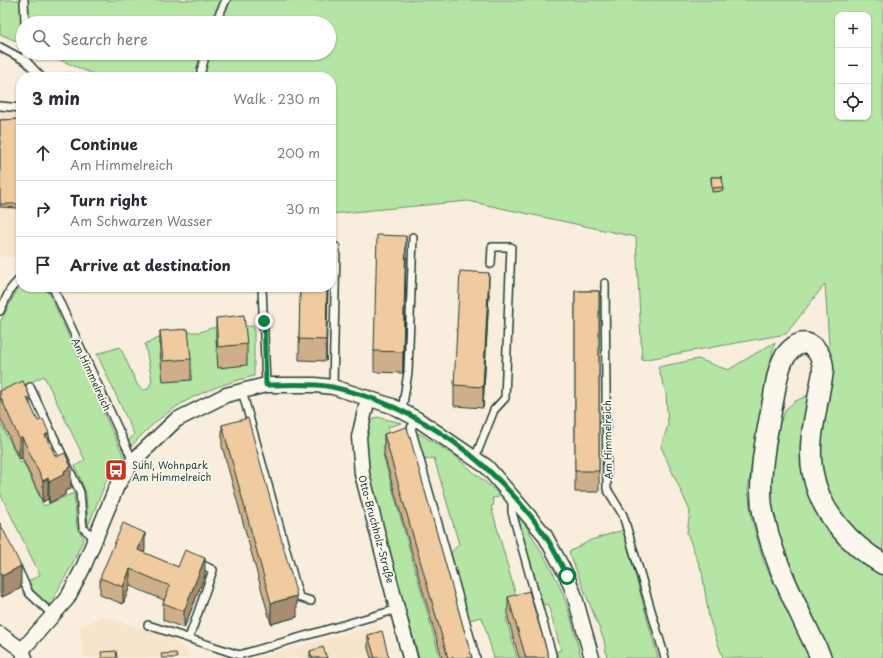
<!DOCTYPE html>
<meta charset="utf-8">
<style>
:root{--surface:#fff;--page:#f2f2f3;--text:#2b2b33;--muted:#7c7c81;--line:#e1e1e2}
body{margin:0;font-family:"Playpen Sans",sans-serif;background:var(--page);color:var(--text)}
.controls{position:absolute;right:12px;top:12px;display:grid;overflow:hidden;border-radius:8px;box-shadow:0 1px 3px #0004}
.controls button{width:36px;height:36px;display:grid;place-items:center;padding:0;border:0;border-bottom:1px solid var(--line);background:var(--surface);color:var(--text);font:20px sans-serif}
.stop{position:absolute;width:12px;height:12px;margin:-9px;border:3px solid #0b8043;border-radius:50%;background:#fff}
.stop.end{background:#0b8043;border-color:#fff;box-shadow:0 1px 4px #0008}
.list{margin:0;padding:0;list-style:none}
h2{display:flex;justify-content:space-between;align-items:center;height:52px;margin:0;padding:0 16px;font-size:17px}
h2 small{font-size:13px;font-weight:400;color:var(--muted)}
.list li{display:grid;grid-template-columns:26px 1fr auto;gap:12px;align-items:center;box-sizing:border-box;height:56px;padding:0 16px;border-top:1px solid var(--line)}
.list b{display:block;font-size:15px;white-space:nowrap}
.list p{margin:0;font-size:13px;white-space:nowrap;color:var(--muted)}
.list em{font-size:13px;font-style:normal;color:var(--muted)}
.icon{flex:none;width:22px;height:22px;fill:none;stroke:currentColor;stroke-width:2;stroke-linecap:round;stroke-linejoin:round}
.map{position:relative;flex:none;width:883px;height:658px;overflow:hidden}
.search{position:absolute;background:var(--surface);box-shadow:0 1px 3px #0004;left:16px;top:16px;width:320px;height:44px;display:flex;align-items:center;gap:10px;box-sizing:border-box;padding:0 14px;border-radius:22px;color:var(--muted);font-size:15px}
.panel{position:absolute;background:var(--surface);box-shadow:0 1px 3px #0004;left:16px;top:72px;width:320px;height:220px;border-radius:16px}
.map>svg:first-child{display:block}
.built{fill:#f6e4cb}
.green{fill:#b5e5a4;stroke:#6a916c;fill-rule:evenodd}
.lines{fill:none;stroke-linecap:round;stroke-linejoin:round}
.lane-casing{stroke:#1f3d34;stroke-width:10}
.street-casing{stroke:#1f3d34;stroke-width:17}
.secondary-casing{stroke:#1f3d34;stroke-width:23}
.lane{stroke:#fbf7ec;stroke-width:7}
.street{stroke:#fbf7ec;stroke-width:14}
.secondary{stroke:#fbf7ec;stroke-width:20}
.wall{fill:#ceaf8a;stroke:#1f3d34}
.shaded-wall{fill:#a88e70;stroke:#1f3d34}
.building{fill:#f0cba0;stroke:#1f3d34}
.route{stroke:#0b8043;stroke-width:5}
.labels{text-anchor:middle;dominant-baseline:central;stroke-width:3.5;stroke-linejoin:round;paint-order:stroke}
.street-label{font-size:10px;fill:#1f3d34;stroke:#fbf7ec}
.poi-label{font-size:10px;fill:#1f3d34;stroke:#fbf7ec;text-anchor:start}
</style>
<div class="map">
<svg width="883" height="658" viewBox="0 0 883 658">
<rect width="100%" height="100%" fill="#f9eedd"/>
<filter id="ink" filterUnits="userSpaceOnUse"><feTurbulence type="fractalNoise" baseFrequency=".025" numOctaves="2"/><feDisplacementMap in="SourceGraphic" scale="8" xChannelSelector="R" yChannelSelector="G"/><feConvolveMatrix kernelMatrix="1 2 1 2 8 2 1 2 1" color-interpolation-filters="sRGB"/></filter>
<g filter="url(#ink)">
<!-- built -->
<path class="built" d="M0,112L21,113V259L0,256Z
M104,616L168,637L185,649L190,658H88L83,656L80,627Z
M379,625L390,658H256Z"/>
<!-- green -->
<path class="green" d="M0,0H883V554L841,519L825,491L819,450L830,359L825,284L786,334L642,360L636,237L468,201L331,214V77H100L44,53H329V23H23V44L0,34ZM838,15H868V117H838Z
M20,285L21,287H43L50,295L124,457L107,479L88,526L86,493L75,466L85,460L44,376L14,390L0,412V322Z
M254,326V376C201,389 166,406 129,449L127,443L134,434L97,354L120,347L138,386L144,390L148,389L152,381L145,344L173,332H200L211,328Z
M775,342L765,384L748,490L752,521L764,562L810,658H723L709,618L702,572L687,533L690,511L661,447L668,425L666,393L658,367L698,359L728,370Z
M810,394L802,452L874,570L883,575V658H830L786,558L773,517L769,488L773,439L786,409L794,402Z
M377,417L402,423L388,427L391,439L400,449L383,455L440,658H419L367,477L365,442L367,430L371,421Z
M0,422L20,463L23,462L44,506L74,493L77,528L84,538L72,565L49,606L35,595L29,581L40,575L0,493Z
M419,433L455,456L498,493L499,497L492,498L494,505L491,506L521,614L506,618L517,658H494L482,617L469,620L451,553L459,544L434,458L425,460L417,437Z
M521,518C535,541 549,563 560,587C570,610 575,634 581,658H558L556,652L561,650L548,604L543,605L519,522Z
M623,530L658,658H607L604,640L569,552L591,540Z"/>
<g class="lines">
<!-- lane casing -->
<g class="lane-casing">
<path id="lane" d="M24,0L25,23
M215,23L226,0
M0,47L26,61
M26,53V61L41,77
M202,77L201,71L206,53
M0,106L21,108
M605,283L607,489L623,515L665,658
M50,287L54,290L133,461
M262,287L266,385
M0,311L10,290L21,277
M30,387L80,492L83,528L95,538
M333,387L336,247
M242,391L299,597L311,601
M402,411L408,372L413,237
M417,419L411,428L476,658
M475,458L494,410L505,398L511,247H492L491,264
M512,499V512L553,658
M17,567L29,593L54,616
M148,625L239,655L398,609
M189,638L213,570L197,562"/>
</g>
<!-- street casing -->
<g class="street-casing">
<path id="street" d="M368,398L359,437L362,474L410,658
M0,634L22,650L25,658
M22,650L67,599L83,568L117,486L133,461L176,420L226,395L266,385H315L333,387L392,406L417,419L487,467L544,534L567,576L574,594L592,658"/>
</g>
<!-- secondary casing -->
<g class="secondary-casing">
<path id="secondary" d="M821,658C801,614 776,569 765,521C762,511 761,501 761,491C761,460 768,427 774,396C776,383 778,369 784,358C789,350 798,341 808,344C818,348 823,360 823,369C823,377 820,385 819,393C815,419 807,447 813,474C820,512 850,545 883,564"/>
</g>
<!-- lane -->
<use href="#lane" class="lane"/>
<!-- street -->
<use href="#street" class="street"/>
<!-- secondary -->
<use href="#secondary" class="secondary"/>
</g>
<!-- wall -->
<path class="wall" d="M21,119V212H18V208L0,207V120Z
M711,177H722L723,191L712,192Z
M406,257L403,373L374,372V351Z
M300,287H328L326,361L299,360Z
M575,291H599V492H575Z
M489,294L483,408L454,406V385Z
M216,318L247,344V365L218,368L216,339Z
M160,331L191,359V380L163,382L160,352Z
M0,391L30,405L71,489L65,491V495L49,503L48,499L43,502L22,458L19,459L0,417Z
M222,425L297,617L271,624L222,446Z
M384,434L472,658H442L384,455Z
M0,523L21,588L2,597L0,594Z
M145,550L144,553L178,567L205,575L184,628L163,620V603L164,600L130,586L123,604L100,595V578Z
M508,597L549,658H519L508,618Z
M368,635L389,658H371L368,648Z
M310,651L327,658H310Z"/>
<!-- shaded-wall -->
<path class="shaded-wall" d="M406,236V257L403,373V352Z
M489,273V294L483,408V387Z
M327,287H328L326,361V340Z
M30,397V418L27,398Z
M49,433V454L45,435Z
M22,437V458L19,459V438Z
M71,467V489L65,491V495L49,503V482L64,471Z
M48,478V499L43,502V481Z
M145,533V550L138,567V550Z
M205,558V575L184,628V611Z
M21,566V588L2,597V576Z
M130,569V586L123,604V587Z
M297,596V617L271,624V603Z"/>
<!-- building -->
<path class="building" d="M21,119V208H18V204H0V120Z
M711,177H722L723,187L712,188Z
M377,235L406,236L403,352L374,351Z
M460,271L489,273L483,387L454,385Z
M300,287H327L326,340L299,339Z
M575,291H599V471H575Z
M244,315L247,344L218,347L216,318Z
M188,329L191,359L163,361L160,331Z
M23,381L30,397L27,398L38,421L43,419L49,433L45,435L56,457L65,453L71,467L64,471L65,474L49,482L48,478L43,481L22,437L19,438L0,396V391Z
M248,418L297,596L271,603L222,425Z
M407,427L472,658H448L384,434Z
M0,523L21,566L2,576L0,572Z
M123,523L145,533L138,550L178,567L185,550L205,558L184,611L163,603L170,586L130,569L123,587L100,578Z
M529,591L549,658H526L508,597Z
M382,631L389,658H375L368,635Z
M323,647L327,658H312L310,651Z
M116,651L117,658H102L101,652Z
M176,653L177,658H162L161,654Z"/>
</g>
<g class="lines" filter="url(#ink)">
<!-- route -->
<path class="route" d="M264,321L266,385C288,385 311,383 332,387C418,405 495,463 544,534C553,547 560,562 567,576"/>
</g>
<!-- icons -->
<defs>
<g id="bus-square" transform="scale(1.15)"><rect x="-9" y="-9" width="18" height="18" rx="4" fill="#c8321e" stroke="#fbf7ec"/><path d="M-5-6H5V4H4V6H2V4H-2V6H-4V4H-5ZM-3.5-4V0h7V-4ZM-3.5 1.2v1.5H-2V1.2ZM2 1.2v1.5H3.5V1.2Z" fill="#fff"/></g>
</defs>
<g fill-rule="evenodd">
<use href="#bus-square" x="116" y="470"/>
</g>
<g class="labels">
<!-- street labels -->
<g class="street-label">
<text transform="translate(92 374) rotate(65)">Am Himmelreich</text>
<text transform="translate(607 440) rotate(-91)">Am Himmelreich</text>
<text transform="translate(377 529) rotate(75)">Otto-Bruchholz-Straße</text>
</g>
<!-- poi labels -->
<g class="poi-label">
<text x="132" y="464">Suhl, Wohnpark<tspan x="132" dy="12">Am Himmelreich</tspan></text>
</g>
</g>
</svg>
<div class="controls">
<button>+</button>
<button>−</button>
<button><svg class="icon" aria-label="locate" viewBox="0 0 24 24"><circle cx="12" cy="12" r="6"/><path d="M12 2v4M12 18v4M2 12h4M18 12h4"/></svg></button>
</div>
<div class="stop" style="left:567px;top:576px"></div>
<div class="stop end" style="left:264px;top:321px"></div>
<div class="search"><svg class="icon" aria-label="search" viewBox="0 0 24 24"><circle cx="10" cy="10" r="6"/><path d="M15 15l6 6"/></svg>Search here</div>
<section class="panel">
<h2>3 min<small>Walk · 230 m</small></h2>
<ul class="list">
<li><svg class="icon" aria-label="ahead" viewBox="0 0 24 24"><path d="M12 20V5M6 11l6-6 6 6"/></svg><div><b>Continue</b><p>Am Himmelreich</p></div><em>200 m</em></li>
<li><svg class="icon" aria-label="right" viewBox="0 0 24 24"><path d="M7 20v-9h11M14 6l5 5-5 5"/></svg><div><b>Turn right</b><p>Am Schwarzen Wasser</p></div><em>30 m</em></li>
<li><svg class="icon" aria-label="arrive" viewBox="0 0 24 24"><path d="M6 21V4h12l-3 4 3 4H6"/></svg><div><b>Arrive at destination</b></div></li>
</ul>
</section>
</div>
